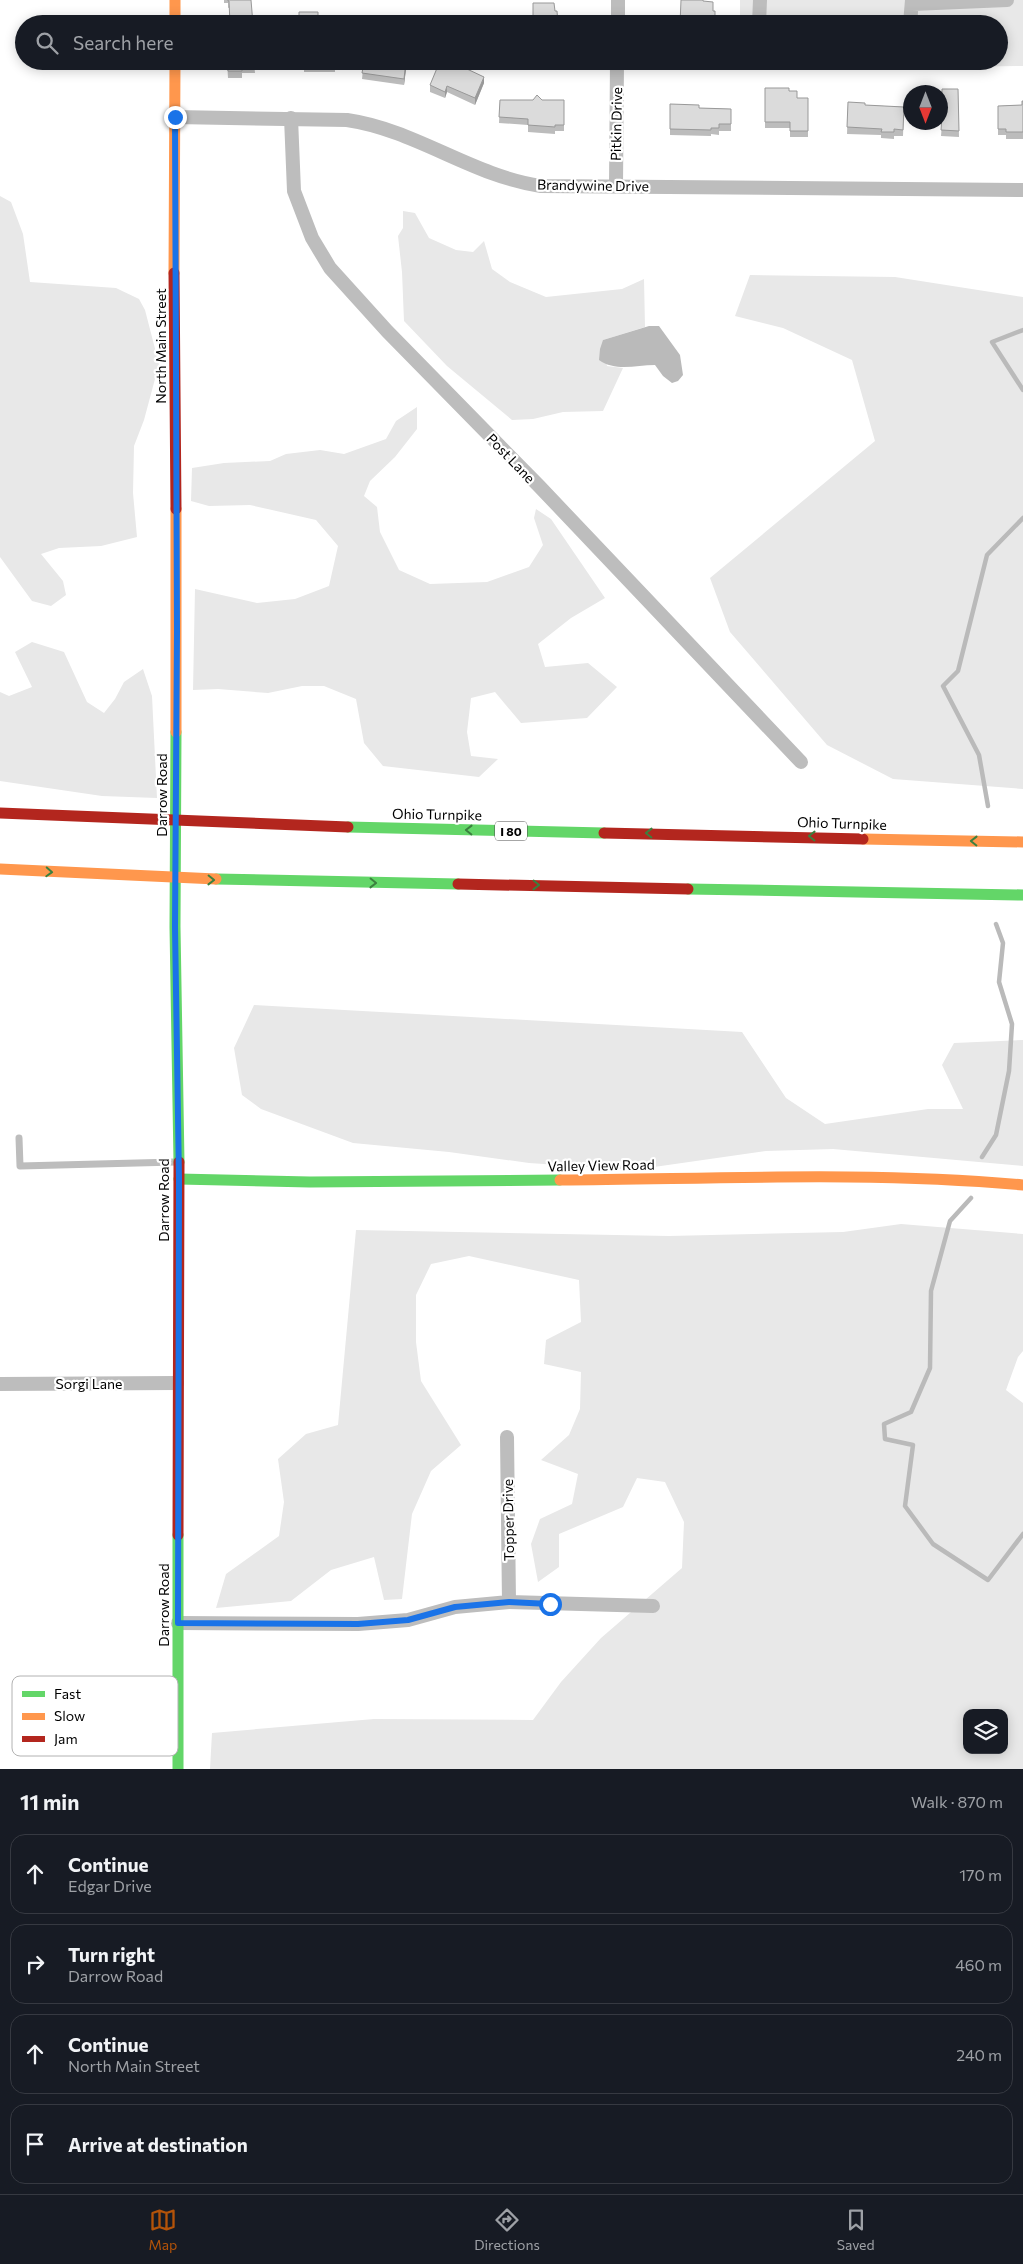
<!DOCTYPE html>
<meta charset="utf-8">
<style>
:root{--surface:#171b24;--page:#20242c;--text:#f1f3f6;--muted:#9ea1a6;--line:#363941;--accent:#b45309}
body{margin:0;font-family:Commissioner,sans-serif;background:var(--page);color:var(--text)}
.controls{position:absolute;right:15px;bottom:15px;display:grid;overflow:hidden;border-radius:10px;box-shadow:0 2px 12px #0003}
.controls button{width:45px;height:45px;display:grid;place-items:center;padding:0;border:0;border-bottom:1px solid var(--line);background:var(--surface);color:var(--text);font:25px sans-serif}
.compass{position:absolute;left:903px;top:85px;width:45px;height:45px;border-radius:50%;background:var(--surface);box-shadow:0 2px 12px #0003;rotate:180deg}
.stop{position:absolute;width:15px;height:15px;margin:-11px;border:4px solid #1a73e8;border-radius:50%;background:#fff}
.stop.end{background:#1a73e8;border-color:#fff;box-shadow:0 1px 5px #0008}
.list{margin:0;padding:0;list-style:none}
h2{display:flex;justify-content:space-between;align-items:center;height:65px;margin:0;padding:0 20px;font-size:21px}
h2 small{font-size:16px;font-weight:400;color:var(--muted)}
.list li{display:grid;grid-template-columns:32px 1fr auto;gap:15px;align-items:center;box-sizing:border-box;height:80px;margin:0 10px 10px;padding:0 10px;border:1px solid var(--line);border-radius:15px}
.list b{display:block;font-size:19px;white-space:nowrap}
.list p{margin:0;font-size:16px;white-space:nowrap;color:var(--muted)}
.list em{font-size:16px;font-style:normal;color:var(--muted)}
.icon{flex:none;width:28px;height:28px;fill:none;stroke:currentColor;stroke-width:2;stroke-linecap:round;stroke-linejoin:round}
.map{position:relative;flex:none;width:1023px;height:1769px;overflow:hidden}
.search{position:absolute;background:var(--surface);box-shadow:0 2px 12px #0003;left:15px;right:15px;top:15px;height:55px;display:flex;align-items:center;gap:12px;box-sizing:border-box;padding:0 18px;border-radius:28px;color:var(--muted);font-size:19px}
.sheet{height:425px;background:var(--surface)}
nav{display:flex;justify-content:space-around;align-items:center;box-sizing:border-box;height:70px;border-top:1px solid var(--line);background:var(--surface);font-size:14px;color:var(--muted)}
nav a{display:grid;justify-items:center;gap:2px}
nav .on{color:var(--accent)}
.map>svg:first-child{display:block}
.green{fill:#e8e8e8;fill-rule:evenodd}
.water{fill:#bababa}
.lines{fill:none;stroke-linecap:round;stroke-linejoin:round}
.stream{stroke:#bababa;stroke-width:4.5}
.lane{stroke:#bdbdbd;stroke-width:7}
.street{stroke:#bdbdbd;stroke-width:14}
.fast{stroke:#63d668;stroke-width:11}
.slow{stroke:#ff974d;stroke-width:11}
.jam{stroke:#b3261e;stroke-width:11}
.wall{fill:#bcbcbc}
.shaded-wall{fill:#999}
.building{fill:#dbdbdb;stroke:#999}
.oneway{stroke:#3b803e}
.route{stroke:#1a73e8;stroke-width:6}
.labels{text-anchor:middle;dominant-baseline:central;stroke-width:4.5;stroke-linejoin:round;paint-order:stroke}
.shield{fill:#fff;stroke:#4c4c4c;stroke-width:1}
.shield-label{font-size:12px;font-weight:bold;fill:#000}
.street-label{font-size:14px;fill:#000;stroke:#fff}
.key{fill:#fff;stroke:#b2b2b2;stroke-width:1}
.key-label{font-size:14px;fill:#000}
</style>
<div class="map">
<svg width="1023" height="1769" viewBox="0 0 1023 1769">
<rect width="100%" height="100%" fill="#fff"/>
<!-- green -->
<path class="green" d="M740,0H1023V66L739,70V61H999V24H740Z
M0,196L11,202L23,234L30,282L116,288L139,299L145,310L159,364L144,420L134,446L133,493L137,537L101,546L59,548L41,554L63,581L66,595L51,606L32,601L0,557Z
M403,211L415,213L429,238L456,250L473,252L484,241L492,269L510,282L546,297L622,289L644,279L645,327L603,340L607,366L623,368L603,411L563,412L533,419L512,420L447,366L404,321L402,272L398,236L403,228Z
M750,275L895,277L1023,297V789L893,779L827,745L730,632L710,578L875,441L852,360L783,328L735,316Z
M417,407V429L395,457L370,481L364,496L377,507L380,532L399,570L430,584L487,582L529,567L543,545L534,518L536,509L551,519L605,598L571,618L538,644L545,667L588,663L617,687L587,718L521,723L495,692L471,698L467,732L471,756L498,759L479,777L383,766L364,743L356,699L324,686H302L268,693L218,689L193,690L195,589L257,603L295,599L329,586L338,546L316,520L250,505L209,506L191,501L192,468L224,463L270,461L286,454L320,450L344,454L386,439L396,421Z
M32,642L64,652L87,702L104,713L115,699L124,682L143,669L152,696L157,798L102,796L0,781V692L9,696L32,687L15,652Z
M254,1005L742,1032L786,1098L825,1124L928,1109H963L942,1065L954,1043L1023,1040V1166L833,1149L766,1151L633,1170L529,1163L449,1152L353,1143L261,1109L242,1095L234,1048Z
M901,1224L1023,1234V1351L1018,1357L1006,1390L1023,1403V1769H210L212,1733L374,1719L533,1720L561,1682L601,1638L682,1568L684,1522L665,1482L637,1478L623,1507L559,1534V1567L538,1582L531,1544L540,1519L572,1504L578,1474L541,1460L569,1435L580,1409L581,1372L544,1364L546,1340L581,1322L579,1280L469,1256L431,1264L416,1295V1342L421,1381L461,1445L431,1471L412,1514L402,1599L384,1600L374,1557L331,1570L291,1601L216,1608L226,1574L279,1536L284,1502L278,1459L306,1434L338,1425L356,1230L669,1236L843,1232ZM967,1713H1004V1750H967Z"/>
<!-- water -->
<path class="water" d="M649,326H659L680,355L683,375L678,381L672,383L663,376L655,365C636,365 616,372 599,360L600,349L603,340Z"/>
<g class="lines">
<!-- stream -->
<path class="stream" d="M1023,330L992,342L1023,390
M988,806L979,755L943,686L958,671L987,555L1023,518
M982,1157L996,1135L1009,1071L1012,1024L999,982L1003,943L996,924
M971,1198L950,1221L931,1291L930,1368L911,1412L884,1424L885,1439L913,1445L905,1506L933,1544L988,1580L1023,1534"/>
<!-- lane -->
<path class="lane" d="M19,1138L20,1166L176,1162"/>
<!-- street -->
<path class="street" d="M912,4L1007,0
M618,24V0
M759,24L760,0
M910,24L912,0
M175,117L347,120C416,130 472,176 541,186L1023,190
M291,118L294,191L312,238L330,268L387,331L539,486L801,762
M616,186L617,61
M0,1384L177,1383
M507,1437L509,1602
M178,1623L358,1624L408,1620L455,1607L509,1602L653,1606"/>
<!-- fast -->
<path class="fast" d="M176,732L175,927L179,1162
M348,827L604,833
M216,879L458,884
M688,889L1023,895
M179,1179L310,1182L560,1180
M178,1769V1535"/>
<!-- slow -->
<path class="slow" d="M175,0V24
M174,273L175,61
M176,509V732
M863,839L1023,842
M0,869L216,879
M560,1180C714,1179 869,1171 1023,1185"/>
<!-- jam -->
<path class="jam" d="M174,273L176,509
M0,813L348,827
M604,833L863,839
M458,884L688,889
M178,1535L179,1162"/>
</g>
<!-- wall -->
<path class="wall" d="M224,0H251L228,8V3H224Z
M227,61H254L255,73H242V78H228Z
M304,61H335V72H304Z
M359,61H407L404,85L362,79L363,69L359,68Z
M528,61H558V64H528Z
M484,83L475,105L447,92L445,98L430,92V85Z
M765,88L789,91L797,98H808V137H790V128H765Z
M958,89L959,137L941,136L942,124L914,123V122H940V95Z
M500,100H564V131H555V134L528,132V125L499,123Z
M1023,101V139H1006V135H998V106L1022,105Z
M848,102L865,105L904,107L903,136H894V139L881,138V135L847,134Z
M670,104L699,108L731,109V131H719V135L711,134V136L670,135Z"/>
<!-- shaded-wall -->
<path class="shaded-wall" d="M406,61H407L404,85V79Z
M484,77V83L475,105V98Z
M447,86V92L445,98V92Z"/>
<!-- building -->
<path class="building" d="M228,0H251L253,24H230L229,1H228Z
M681,0H703V1L713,2V11H715V24H680Z
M533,3H554L555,11H557L558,24H533Z
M299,12H318V24H299Z
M227,61H254L255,67H242V71H228Z
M304,61H335V65H304Z
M359,61H406L404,79L362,73L364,62H359Z
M440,61H450L484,77L475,98L447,86L445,92L430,85Z
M765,88H789V91H797V98H808V131H790V122H765Z
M942,89H958L959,131L941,130L942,117H940V95L942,96Z
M537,95L542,100H564V125H555V127L528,125V119L499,117L500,100H533Z
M1022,101H1023V132H1006V129H998V106L1022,105Z
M848,102L865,103V105L904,107L903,130L894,129V132H881L882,129L847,127Z
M670,104L699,105V108L731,109V124H719V128H711V130L670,129Z"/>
<!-- one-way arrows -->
<defs><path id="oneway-chevron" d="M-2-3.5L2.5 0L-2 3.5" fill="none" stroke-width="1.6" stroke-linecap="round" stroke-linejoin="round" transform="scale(1.25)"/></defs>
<g class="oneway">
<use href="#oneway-chevron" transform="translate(469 830) rotate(-179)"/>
<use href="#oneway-chevron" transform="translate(649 833) rotate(-179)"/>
<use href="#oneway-chevron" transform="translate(812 836) rotate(-179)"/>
<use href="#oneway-chevron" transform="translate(974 841) rotate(-179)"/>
<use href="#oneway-chevron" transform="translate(49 872) rotate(3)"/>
<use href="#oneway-chevron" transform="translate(211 880) rotate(1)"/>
<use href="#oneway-chevron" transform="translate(373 883) rotate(1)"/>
<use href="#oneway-chevron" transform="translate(536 885) rotate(1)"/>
</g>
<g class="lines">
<!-- route -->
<path class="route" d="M175,117L177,631L175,927L179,1179L178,1623L358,1624L408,1620L455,1607L509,1602L550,1604"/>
</g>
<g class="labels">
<!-- shield labels -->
<rect class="shield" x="495" y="821.5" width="32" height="19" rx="4"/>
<g class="shield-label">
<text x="511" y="831">I 80</text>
</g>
<!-- street labels -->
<g class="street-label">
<text transform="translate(616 124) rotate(-89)">Pitkin Drive</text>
<text transform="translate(593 185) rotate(1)">Brandywine Drive</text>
<text transform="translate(160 346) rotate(-90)">North Main Street</text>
<text transform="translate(511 458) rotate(46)">Post Lane</text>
<text transform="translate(161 795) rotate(-90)">Darrow Road</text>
<text transform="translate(437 814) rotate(1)">Ohio Turnpike</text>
<text transform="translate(842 823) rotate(2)">Ohio Turnpike</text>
<text transform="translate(601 1165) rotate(-1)">Valley View Road</text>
<text transform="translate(163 1200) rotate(-90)">Darrow Road</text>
<text x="89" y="1383">Sorgi Lane</text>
<text transform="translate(508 1520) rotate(-91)">Topper Drive</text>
<text transform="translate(163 1605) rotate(-90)">Darrow Road</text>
</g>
</g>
<!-- legend -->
<rect x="12" y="1676" width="166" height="80" rx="8" class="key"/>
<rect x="22" y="1691" width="23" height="6" fill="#63d668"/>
<rect x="22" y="1713" width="23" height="7" fill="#ff974d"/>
<rect x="22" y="1736" width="23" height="6" fill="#b3261e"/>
<g class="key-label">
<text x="54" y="1699">Fast</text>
<text x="54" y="1721">Slow</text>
<text x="54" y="1744">Jam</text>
</g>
</svg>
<div class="controls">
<button><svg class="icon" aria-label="layers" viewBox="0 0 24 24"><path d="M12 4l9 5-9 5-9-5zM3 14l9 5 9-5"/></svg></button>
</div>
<svg class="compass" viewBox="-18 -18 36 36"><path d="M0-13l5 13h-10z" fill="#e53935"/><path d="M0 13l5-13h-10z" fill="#9ea1a6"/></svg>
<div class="stop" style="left:550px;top:1604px"></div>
<div class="stop end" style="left:175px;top:117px"></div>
<div class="search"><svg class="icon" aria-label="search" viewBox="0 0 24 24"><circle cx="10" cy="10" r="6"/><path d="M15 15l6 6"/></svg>Search here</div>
</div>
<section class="sheet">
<h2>11 min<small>Walk · 870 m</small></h2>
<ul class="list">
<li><svg class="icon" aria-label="ahead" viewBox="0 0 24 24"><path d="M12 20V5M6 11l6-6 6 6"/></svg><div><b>Continue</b><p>Edgar Drive</p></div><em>170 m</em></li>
<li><svg class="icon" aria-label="right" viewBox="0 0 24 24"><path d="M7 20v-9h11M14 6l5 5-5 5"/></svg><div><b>Turn right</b><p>Darrow Road</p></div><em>460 m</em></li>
<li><svg class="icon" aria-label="ahead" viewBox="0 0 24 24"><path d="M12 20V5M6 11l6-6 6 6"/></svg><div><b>Continue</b><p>North Main Street</p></div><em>240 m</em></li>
<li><svg class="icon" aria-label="arrive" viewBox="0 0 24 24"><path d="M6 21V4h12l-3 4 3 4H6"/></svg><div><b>Arrive at destination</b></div></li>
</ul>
</section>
<nav>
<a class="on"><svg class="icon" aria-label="map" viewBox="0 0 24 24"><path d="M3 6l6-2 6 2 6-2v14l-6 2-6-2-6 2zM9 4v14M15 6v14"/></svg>Map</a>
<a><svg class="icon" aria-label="directions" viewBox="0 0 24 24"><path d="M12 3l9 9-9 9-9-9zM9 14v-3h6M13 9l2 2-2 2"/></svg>Directions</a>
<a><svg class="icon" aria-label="saved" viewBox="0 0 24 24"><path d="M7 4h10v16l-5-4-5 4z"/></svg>Saved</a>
</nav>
